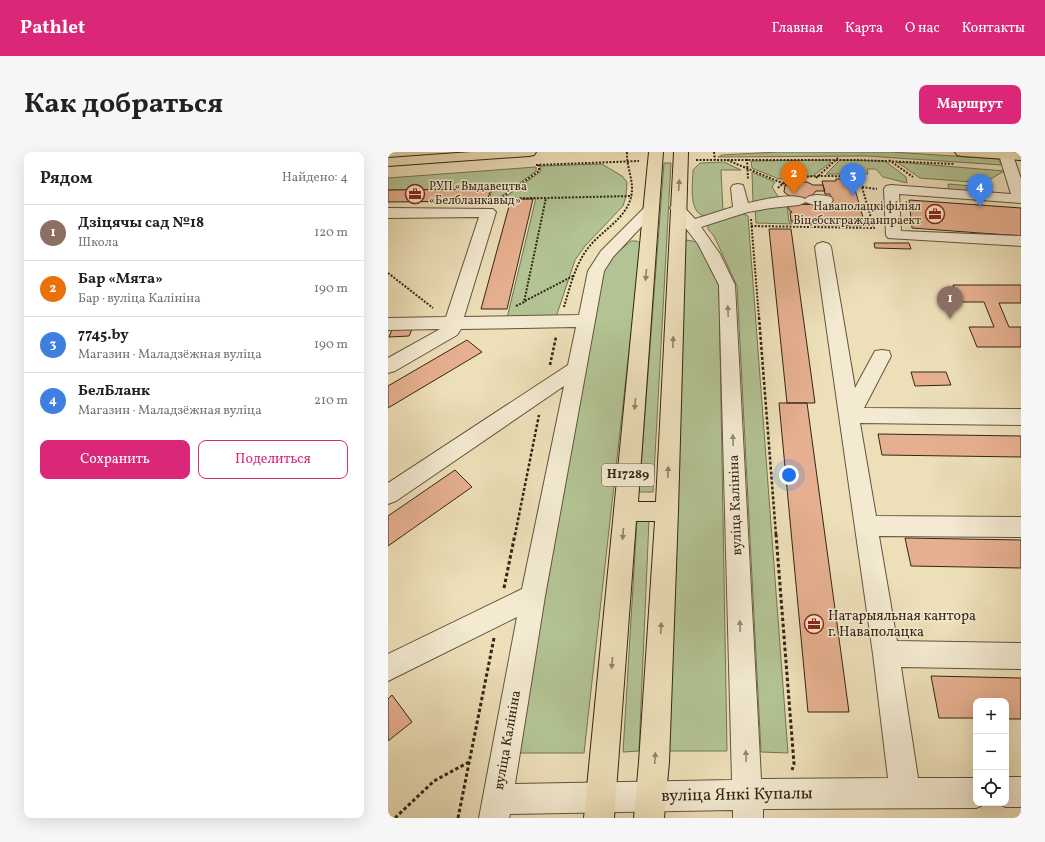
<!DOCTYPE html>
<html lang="ru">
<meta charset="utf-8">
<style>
:root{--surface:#fff;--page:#f6f6f6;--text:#222;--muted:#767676;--line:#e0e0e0;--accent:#db2777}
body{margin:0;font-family:Vollkorn,serif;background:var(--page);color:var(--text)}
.controls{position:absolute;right:12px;bottom:12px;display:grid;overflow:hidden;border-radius:8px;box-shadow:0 4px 16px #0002}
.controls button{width:36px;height:36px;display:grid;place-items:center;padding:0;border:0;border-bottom:1px solid var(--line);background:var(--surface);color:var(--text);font:20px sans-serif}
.you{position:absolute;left:401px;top:323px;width:14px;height:14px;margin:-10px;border:3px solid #fff;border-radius:50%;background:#1a73e8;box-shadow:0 0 0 6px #1a73e833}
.badge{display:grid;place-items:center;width:26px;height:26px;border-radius:50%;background:var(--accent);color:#fff;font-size:13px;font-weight:700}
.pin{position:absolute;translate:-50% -33px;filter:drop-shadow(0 1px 2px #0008)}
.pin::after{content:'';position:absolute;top:21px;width:14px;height:12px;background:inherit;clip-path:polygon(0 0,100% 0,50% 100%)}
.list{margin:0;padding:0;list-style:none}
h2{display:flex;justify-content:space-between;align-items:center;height:52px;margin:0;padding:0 16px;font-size:17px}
h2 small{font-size:13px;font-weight:400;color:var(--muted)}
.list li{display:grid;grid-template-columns:26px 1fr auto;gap:12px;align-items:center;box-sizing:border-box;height:56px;padding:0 16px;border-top:1px solid var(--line)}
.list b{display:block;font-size:15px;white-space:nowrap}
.list p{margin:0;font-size:13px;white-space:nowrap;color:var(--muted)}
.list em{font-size:13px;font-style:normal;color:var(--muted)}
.actions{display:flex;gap:8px;padding:12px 16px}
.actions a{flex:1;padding:9px 0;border:1px solid var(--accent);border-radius:8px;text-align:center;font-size:14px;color:var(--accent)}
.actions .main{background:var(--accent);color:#fff}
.icon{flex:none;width:22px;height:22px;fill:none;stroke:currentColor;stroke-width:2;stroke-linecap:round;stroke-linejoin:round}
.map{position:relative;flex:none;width:633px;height:666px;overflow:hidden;border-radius:8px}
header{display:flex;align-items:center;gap:24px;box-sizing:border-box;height:56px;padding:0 20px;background:var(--accent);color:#fff}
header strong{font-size:19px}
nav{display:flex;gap:22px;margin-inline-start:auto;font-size:14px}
.intro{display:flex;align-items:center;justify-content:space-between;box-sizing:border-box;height:96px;padding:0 24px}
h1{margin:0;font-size:28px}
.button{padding:10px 18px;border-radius:8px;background:var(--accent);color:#fff;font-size:14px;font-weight:700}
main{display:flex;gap:24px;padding:0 24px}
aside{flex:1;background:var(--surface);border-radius:8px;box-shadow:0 4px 16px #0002}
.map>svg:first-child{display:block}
.green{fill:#b3c393;stroke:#747454}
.building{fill:#e6b090;stroke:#342616}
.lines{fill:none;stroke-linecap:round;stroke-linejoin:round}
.minor-casing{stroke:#62543e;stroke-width:2}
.major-casing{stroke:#342616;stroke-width:2}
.path-far2{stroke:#342616;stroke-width:2;stroke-dasharray:2 1.5;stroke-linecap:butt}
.path-far1{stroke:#342616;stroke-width:2.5;stroke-dasharray:3 2;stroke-linecap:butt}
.path{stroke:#342616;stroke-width:3;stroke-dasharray:3.5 2.5;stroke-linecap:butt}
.minor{fill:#f3ead1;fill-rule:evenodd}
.major{fill:#eddfb8;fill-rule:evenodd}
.oneway{fill:#908267}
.oneway2{fill:#948874}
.labels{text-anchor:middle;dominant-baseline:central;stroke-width:3;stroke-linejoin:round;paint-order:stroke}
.far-poi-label{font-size:12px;fill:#342616;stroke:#f3ead1;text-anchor:start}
.shield{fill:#f3ead1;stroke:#6d614e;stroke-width:1}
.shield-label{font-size:13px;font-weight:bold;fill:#342616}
.street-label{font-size:14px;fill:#342616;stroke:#f3ead1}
.poi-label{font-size:14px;fill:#342616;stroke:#f3ead1;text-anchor:start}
.near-street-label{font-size:17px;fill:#342616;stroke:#f3ead1}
</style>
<header>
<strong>Pathlet</strong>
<nav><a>Главная</a><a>Карта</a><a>О нас</a><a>Контакты</a></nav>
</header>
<div class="intro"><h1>Как добраться</h1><a class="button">Маршрут</a></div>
<main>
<aside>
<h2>Рядом<small>Найдено: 4</small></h2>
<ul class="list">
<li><span class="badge" style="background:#8d6e63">1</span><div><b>Дзіцячы сад №18</b><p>Школа</p></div><em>120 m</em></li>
<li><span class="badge" style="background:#e8710a">2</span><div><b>Бар «Мята»</b><p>Бар · вуліца Калініна</p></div><em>190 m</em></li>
<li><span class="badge" style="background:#3f7fe0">3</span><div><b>7745.by</b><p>Магазин · Маладзёжная вуліца</p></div><em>190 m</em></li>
<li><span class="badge" style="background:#3f7fe0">4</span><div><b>БелБланк</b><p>Магазин · Маладзёжная вуліца</p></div><em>210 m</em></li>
</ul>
<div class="actions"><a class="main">Сохранить</a><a>Поделиться</a></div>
</aside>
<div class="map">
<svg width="633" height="666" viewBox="0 0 633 666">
<rect width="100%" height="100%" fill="#eddfb8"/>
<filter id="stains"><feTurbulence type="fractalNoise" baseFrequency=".005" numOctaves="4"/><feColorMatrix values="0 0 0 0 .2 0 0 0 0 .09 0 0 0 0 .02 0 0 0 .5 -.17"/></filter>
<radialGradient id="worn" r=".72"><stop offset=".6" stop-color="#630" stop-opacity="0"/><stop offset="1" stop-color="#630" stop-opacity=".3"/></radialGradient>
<!-- green -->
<path class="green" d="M390,0H504L610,7L614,13L478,4L330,5L334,3Z
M442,8L443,10L425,24L404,25L391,27L364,16L363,9Z
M452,8L497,9L518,25L519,31L495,25L488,17H479L480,22H438Z
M336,10L353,18H333L335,59C331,61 325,64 320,64C299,65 305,31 305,18L312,11Z
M509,10L616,19L596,31L532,26Z
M276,11H283L265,340H251Z
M214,12L234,24L239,30L238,44L235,54L197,94L187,108L168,165L119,166L148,46H116L152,20L153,14Z
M148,15V19L107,49H101L104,37L0,38V26Z
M364,20L387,30L384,35L391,46L365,51Z
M560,32L597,35L598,41L561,38Z
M399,52L401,70H476L478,74L368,71L367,56Z
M354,61L360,64L400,601L373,600L349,134L326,84L320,77V73Z
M299,88L309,90L325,112L331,134L339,599H278L295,91Z
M243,89H249L253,92L196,601H129L215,119L225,104Z
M249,368H261L251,599L235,600Z"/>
<!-- building -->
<path class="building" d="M448,27H464L476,69H403L402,60H404L401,58L400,52L444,53L442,42H437L434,29H448Z
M407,30H419L425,33H435L437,39H428L423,45L424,52H412L396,40L397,33Z
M103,37L99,49L0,50V38Z
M123,47H145L119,157H93Z
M521,48L633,56V84L524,76Z
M381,77H403L427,251H399Z
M486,91H521L523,97L487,96Z
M565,133H633V151H611L621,175H633V195H589L581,175H606L596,150H571Z
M5,175H25L21,184L1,185Z
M79,188L94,200L0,256V234Z
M523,220H558L563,233L527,234Z
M391,251H419L461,560H420Z
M490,282L633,284V305L494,303Z
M67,318L84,335L0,394V364Z
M517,386L633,388V416L523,414Z
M543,524L633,526V567H618V549H588V566H551Z
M4,543L24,570L0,589V547Z"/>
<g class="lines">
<!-- minor casing -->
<g class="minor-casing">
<path id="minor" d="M613,0H623L625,3L633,27V51L511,42L513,79L633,84V94L500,86L498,83L496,37L498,34L503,33L623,42L611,3Z
M350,32L355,33L360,51C373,48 406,40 417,47C423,41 436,43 443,45L445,48L443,51C435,53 425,54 418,50L411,53L383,56L360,60L313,75L332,102L347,133L373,627L500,626L485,502L427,95L429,92L435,90L441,92L443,95L467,236L487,199L494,198L501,199L503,204L476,256L633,257V273L472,271L488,364L633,365V385L491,384L509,489L633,491V517L513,515L530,626H588V651H599L588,656L375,657V666H345V658L122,662L121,666H91L129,465L0,529V502L134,437L176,234L8,349L0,352V331L180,213L188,175L73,177L69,183L7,219L0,221V206L52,177L0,178V166L58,165L91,65L0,66V56L105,57L108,60L76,165L191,163L200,119L213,99L259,53H269L271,56L225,105L216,119L157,444L127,632L344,628L331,133L310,92L282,56L284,53H294L307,67L345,55L343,36L345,33Z
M618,625H633V655H618L609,651H618Z"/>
</g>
<!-- major casing -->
<g class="major-casing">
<path id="major" d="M83,0H148L146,3L141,4L0,14V6Z
M261,0H275L250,350H268L286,0H300L290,359L281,610L276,666H246L251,610L267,369H248L226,666H196Z
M567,0H633V8L574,4L569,3Z"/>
</g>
<!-- path-far2 -->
<path class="path-far2" d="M326,0L327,8
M359,7L360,27
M308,8H470L567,12
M339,8L399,33
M501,8L525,25
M148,13L251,9
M428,26L450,6
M474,35L489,37
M390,36C405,19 450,25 471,25L486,76
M114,47L244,44
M109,49L151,19V12
M473,57H481
M363,67L371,166
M363,74L487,76
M0,121L45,156
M137,149L185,124
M128,154L136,150L158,46
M176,155C182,135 187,113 200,96C213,79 238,67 243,45C247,30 238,15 239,0"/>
<!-- path-far1 -->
<path class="path-far1" d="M371,165L388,383
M162,213L168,185
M127,383L151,263"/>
<!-- path -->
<path class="path" d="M388,382L406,612L404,618
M116,436L127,382
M7,666L46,629L81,610
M70,666L106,486"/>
<!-- minor -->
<use href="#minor" class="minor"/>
<!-- major -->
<use href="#major" class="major"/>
</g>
<!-- one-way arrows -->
<defs><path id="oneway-solid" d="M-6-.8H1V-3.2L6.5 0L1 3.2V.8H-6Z"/></defs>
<g class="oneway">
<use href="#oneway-solid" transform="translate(291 33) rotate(-86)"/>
<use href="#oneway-solid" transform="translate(258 123) rotate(95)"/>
<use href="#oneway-solid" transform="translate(285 190) rotate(-88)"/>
<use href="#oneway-solid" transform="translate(247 252) rotate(95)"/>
<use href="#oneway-solid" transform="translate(280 320) rotate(-88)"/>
<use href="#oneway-solid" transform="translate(235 382) rotate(95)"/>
<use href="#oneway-solid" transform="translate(273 476) rotate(-87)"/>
<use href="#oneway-solid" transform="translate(224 511) rotate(95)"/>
<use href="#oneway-solid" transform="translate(267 606) rotate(-86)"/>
</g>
<g class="oneway2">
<use href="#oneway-solid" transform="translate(340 159) rotate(-92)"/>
<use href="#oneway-solid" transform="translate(345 288) rotate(-92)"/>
<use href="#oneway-solid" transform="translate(352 474) rotate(-92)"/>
<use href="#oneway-solid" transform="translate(358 604) rotate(-92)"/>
</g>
<!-- icons -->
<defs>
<g id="office-ring" transform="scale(1)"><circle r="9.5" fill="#f3ead1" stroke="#8f2418" stroke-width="1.5"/><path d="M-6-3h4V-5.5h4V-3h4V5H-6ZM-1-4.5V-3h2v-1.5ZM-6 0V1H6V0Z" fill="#8f2418"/></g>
</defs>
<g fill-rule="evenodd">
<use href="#office-ring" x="27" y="42"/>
<use href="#office-ring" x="547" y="62"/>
<use href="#office-ring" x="426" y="472"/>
</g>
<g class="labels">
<!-- far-poi labels -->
<g class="far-poi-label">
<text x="41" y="35">РУП «Выдавецтва<tspan x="41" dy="14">«Белбланкавыд»</tspan></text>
<text x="533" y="55" text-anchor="end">Наваполацкі філіял<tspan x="533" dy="14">Віцебскгражданпраект</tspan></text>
</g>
<!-- shield labels -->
<rect class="shield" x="214" y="312" width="52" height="22" rx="3"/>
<g class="shield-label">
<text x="240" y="323">Н17289</text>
</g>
<!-- street labels -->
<g class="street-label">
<text transform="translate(348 353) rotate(-92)">вуліца Калініна</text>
<text transform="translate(120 588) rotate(-80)">вуліца Калініна</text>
</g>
<!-- poi labels -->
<g class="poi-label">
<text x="440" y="464">Натарыяльная кантора<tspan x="440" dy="16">г. Наваполацка</tspan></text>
</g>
<!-- near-street labels -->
<g class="near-street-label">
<text transform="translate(349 643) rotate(-1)">вуліца Янкі Купалы</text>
</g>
</g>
<rect width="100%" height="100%" filter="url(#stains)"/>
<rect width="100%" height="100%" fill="url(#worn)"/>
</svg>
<div class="controls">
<button>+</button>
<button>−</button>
<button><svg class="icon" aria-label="locate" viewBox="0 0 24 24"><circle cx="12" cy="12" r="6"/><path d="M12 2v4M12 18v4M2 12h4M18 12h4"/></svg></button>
</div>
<div class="you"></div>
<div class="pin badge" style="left:562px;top:167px;background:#8d6e63">1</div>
<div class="pin badge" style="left:406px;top:42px;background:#e8710a">2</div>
<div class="pin badge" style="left:465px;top:44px;background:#3f7fe0">3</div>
<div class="pin badge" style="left:592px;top:55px;background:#3f7fe0">4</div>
</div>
</main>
